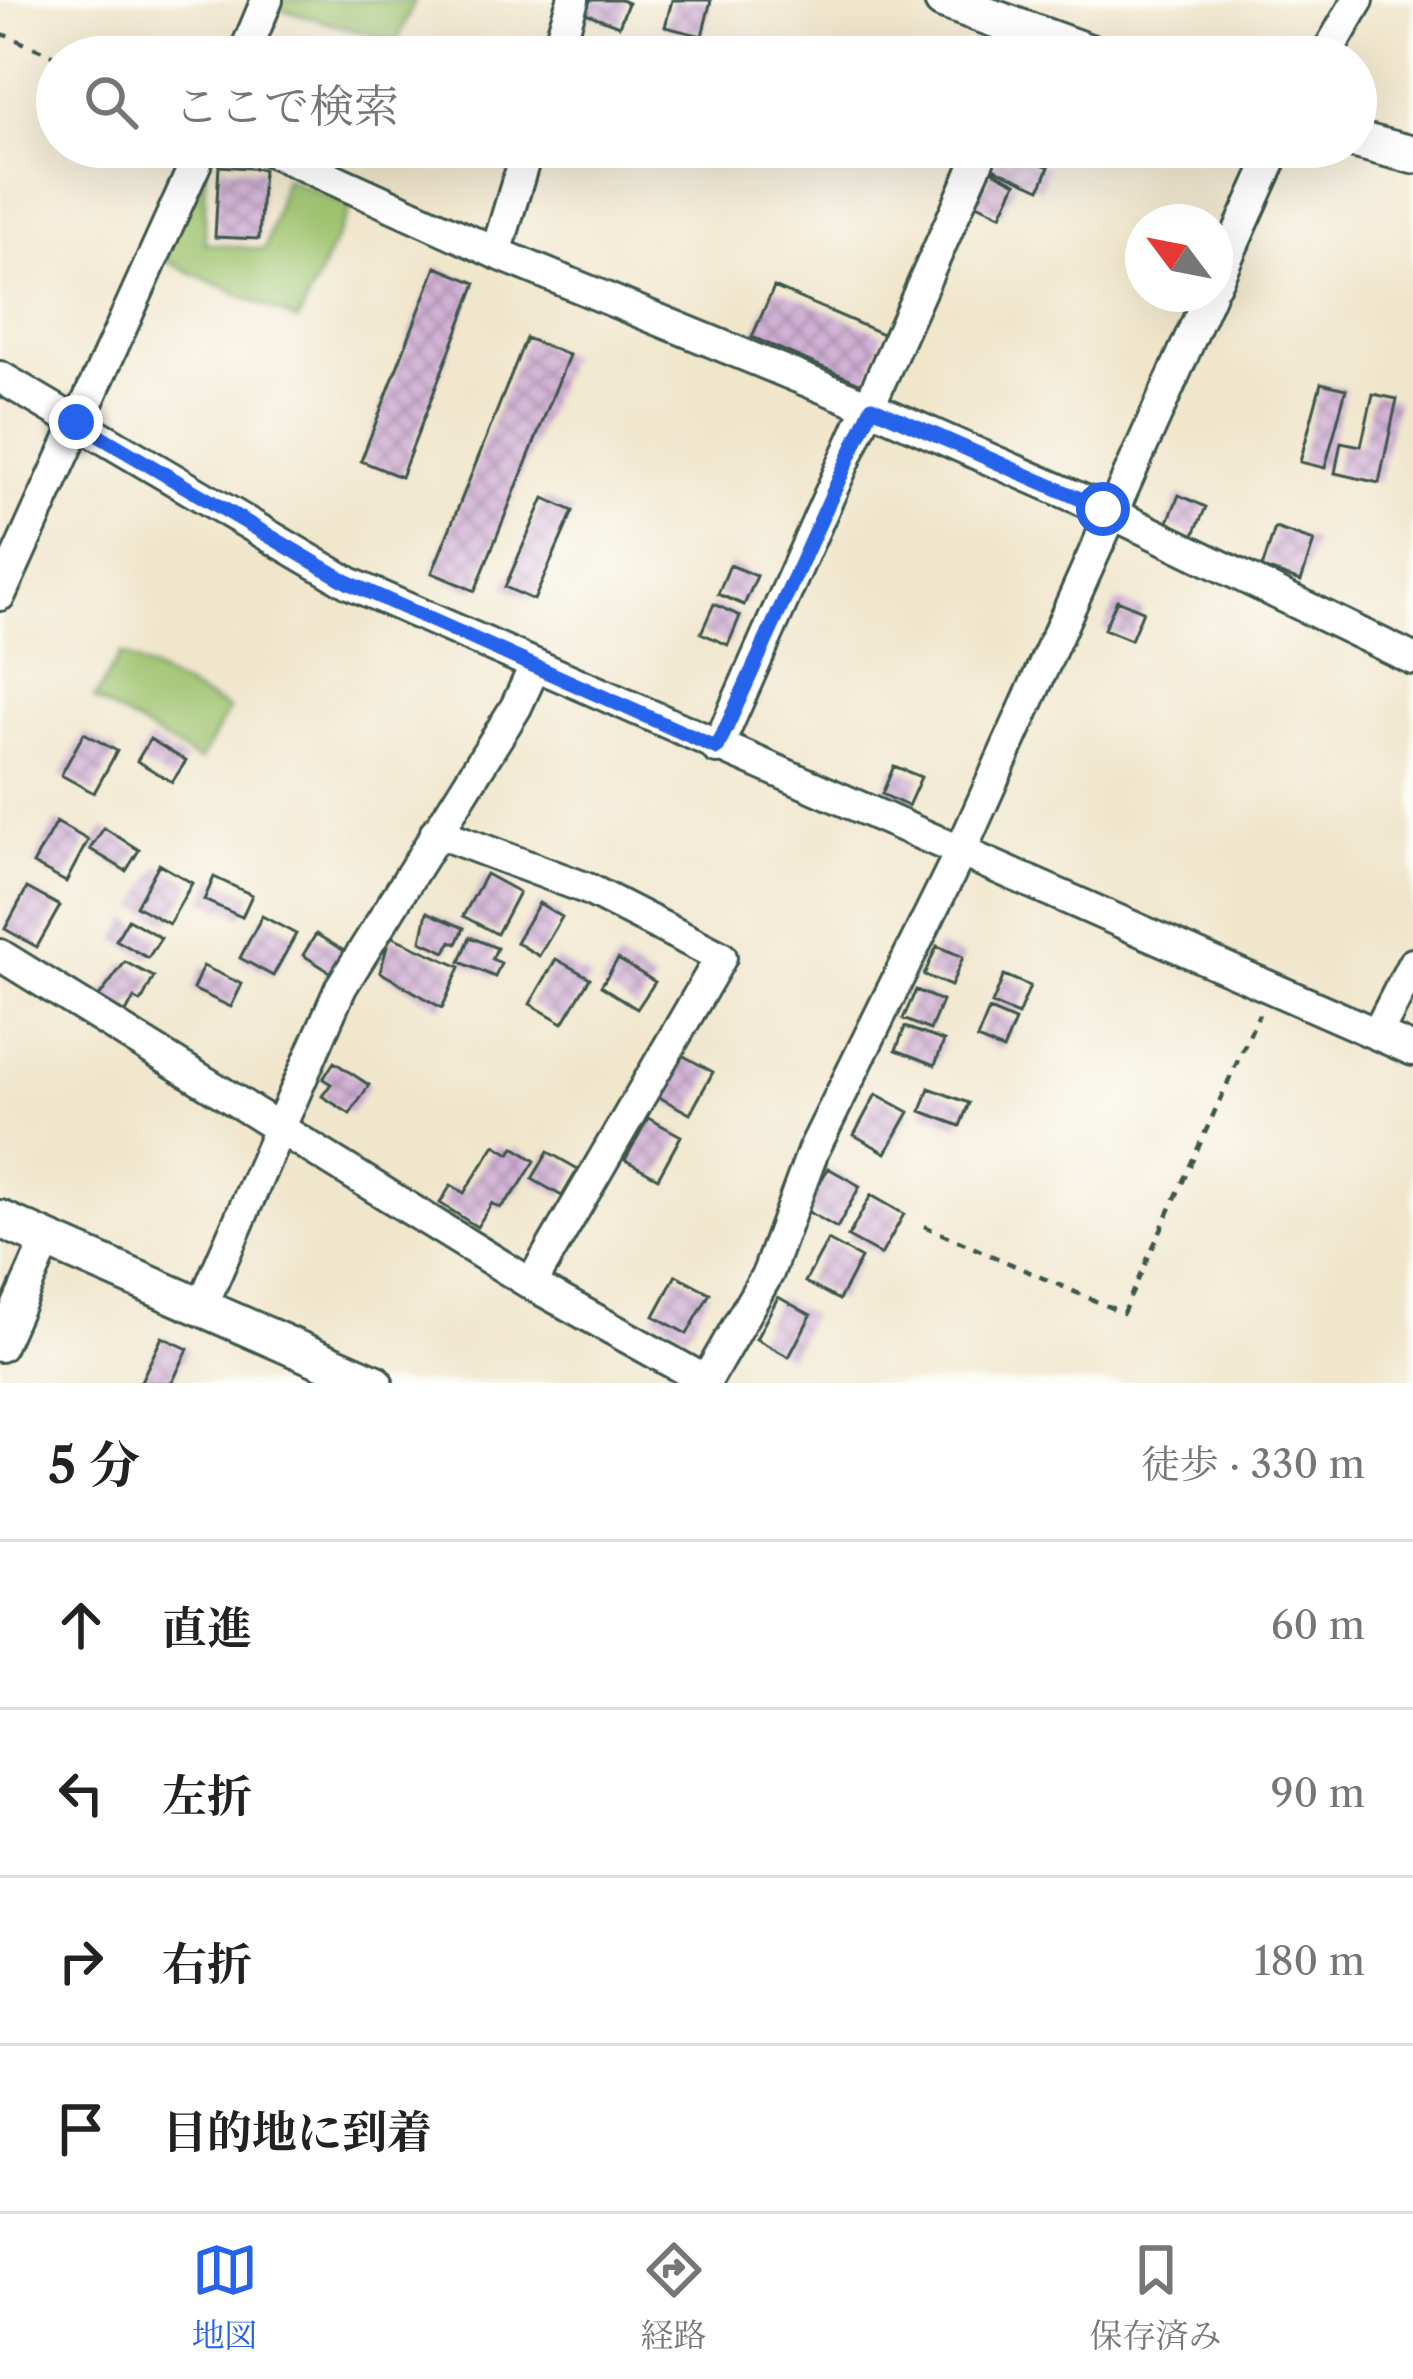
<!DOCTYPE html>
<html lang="ja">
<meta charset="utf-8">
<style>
:root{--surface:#fff;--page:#f6f6f6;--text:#222;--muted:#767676;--line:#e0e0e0;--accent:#2563eb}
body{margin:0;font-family:"Libre Caslon Text","Noto Serif JP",serif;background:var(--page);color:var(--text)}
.compass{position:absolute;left:1125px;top:204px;width:108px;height:108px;border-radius:50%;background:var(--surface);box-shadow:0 12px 48px #0002;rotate:302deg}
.stop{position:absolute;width:36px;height:36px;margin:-27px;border:9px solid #2563eb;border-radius:50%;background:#fff}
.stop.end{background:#2563eb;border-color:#fff;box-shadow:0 3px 12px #0008}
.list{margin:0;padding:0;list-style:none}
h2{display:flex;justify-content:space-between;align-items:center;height:156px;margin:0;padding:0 48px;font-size:51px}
h2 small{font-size:39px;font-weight:400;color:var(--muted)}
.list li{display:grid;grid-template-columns:78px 1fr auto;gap:36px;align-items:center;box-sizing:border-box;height:168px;padding:0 48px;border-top:3px solid var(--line)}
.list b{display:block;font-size:45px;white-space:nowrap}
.list em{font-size:39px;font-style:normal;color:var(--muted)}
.icon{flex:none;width:66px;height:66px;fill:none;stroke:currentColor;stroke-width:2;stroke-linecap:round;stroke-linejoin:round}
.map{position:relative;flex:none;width:1413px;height:1383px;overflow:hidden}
.search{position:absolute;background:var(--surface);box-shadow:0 12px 48px #0002;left:36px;right:36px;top:36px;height:132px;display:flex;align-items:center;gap:30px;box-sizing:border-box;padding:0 42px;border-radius:66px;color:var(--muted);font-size:45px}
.sheet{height:828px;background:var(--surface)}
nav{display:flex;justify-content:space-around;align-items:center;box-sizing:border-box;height:168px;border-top:3px solid var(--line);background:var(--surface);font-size:33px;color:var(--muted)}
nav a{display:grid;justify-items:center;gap:6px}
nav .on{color:var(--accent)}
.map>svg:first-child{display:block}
.green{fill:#9ec36e;stroke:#5e8051;stroke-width:3}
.building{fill:url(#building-cross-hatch)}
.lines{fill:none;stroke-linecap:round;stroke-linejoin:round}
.minor-casing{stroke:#3e564b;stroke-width:36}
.tertiary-casing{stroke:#3e564b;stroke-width:42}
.path{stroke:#3e564b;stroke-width:4.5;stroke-dasharray:9 9;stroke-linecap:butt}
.minor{stroke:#fff;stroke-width:30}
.tertiary{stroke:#fff;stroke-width:36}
.route{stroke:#2563eb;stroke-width:15}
</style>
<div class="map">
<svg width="1413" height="1383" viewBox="0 0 1413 1383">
<defs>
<pattern id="building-cross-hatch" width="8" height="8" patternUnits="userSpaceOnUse" patternTransform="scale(3)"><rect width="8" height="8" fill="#d2b1d6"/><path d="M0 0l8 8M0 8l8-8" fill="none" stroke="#aa91ae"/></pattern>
</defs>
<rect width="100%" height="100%" fill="#fdfcf7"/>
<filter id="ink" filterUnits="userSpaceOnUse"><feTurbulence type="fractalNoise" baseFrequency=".00833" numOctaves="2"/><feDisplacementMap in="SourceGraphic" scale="24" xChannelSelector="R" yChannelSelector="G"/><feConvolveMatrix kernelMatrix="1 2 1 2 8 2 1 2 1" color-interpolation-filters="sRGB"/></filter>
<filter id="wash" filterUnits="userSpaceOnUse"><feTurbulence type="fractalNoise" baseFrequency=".004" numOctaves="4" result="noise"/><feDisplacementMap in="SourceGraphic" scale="48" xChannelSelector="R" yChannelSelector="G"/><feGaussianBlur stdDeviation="2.7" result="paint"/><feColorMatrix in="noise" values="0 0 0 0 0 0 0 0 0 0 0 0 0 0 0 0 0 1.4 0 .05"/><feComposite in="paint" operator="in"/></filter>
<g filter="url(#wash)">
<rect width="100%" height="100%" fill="#f0e6cc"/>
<!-- green -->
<path class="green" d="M267,0H415L397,42L265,5Z
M205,170V243L265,250L285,178L351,206L298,321L153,255Z
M121,654L229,709L200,761L94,699Z"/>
<g id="blocks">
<!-- building -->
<path class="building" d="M584,0H621L628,3L619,26L580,11Z
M672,0H711L702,36L665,27Z
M1000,147H1020L1017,153L1049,167L1040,189L991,167Z
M219,166L263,169L259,239L215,237Z
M991,170L1016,183L1001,215L975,203Z
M436,267L476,283L401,477L361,461Z
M774,287L883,334L866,386L752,337Z
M526,338L569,355L475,591L432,573Z
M1321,383L1346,389L1325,468L1300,462Z
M1373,394L1397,399L1379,483L1335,473L1341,442L1361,446Z
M1179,495L1206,507L1193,536L1167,524Z
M544,498L573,511L534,600L505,587Z
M1275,528L1314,541L1301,581L1262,568Z
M730,565L757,576L744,605L718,594Z
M1117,600L1143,611L1131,640L1104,629Z
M714,604L740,616L728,645L701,633Z
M84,733L117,751L94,793L61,775Z
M150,739L186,761L172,782L137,761Z
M894,766L921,777L908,806L882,794Z
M56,822L88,840L66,882L33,864Z
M104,828L139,850L126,871L90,849Z
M159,864L192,883L169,924L136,906Z
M486,874L519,892L497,934L463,916Z
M214,877L252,895L242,917L204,900Z
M27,888L60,906L37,947L5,929Z
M539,903L562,917L539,956L516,942Z
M427,912L464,928L457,944L451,941L446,952L421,941Z
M262,916L296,934L273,976L240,958Z
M128,919L161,938L148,958L116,940Z
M316,934L351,955L338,977L303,955Z
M390,936L460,967L442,1008L380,972Z
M470,937L497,948L492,959L501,963L495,977L460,962Z
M937,946L963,957L951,986L924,975Z
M556,959L590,978L563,1023L530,1004Z
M618,959L655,982L637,1009L601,986Z
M125,962L154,977L141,1002L134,998L126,1013L98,998Z
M203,966L242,984L231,1007L193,989Z
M1004,975L1030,986L1018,1015L992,1004Z
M916,990L942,1001L930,1030L903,1019Z
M989,1010L1015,1021L1003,1050L977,1039Z
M905,1027L944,1041L935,1065L896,1050Z
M680,1054L713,1072L690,1114L657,1096Z
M334,1062L369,1085L350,1114L322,1096L331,1084L323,1079Z
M929,1088L969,1103L960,1126L921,1111Z
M876,1094L909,1112L886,1153L854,1135Z
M648,1118L681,1136L658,1178L625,1160Z
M495,1145L510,1154L514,1147L535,1161L518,1188L500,1208L492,1203L477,1227L440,1203L451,1185L464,1193Z
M548,1152L578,1169L562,1196L532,1179Z
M828,1168L860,1186L837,1228L805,1210Z
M871,1195L904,1214L881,1255L848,1237Z
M828,1240L861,1258L839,1300L805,1282Z
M676,1275L710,1293L687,1334L654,1316Z
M778,1297L811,1315L789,1357L756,1339Z
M162,1337L188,1349L172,1383H140Z"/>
</g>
</g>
<g filter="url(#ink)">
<use href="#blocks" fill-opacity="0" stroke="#3e564b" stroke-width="3"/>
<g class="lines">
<!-- minor casing -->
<g class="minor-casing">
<path id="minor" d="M243,57L267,0
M555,57L573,0
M1325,57L1358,0
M263,147L496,253L871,407L1103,509L1413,659
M496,253L528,147
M1215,284L1277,147
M0,377L349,583L1413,1050
M0,595L203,147
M717,748L984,147
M436,832L588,889L721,957L531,1284
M0,955L531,1284L706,1381
M1377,1034L1413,964
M202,1306L341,987L516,707L535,666
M0,1346L47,1240
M705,1383L768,1273L813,1151L959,855L1210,294"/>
</g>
<!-- tertiary casing -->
<g class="tertiary-casing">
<path id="tertiary" d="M943,0L1100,57
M1356,140L1413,155
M0,1219L374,1383"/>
</g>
<!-- path -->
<path class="path" d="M0,33L57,57
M924,1226L1123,1313L1259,1014"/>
<!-- minor -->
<use href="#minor" class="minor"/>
<!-- tertiary -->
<use href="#tertiary" class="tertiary"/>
</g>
</g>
<g class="lines" filter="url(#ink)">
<!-- route -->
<path class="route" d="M76,422L349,583L717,748L872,407L1103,509"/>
</g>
</svg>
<svg class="compass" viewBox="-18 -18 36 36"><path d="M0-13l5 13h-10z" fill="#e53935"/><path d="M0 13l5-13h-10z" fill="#767676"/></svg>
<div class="stop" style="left:1103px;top:509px"></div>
<div class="stop end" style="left:76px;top:422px"></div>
<div class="search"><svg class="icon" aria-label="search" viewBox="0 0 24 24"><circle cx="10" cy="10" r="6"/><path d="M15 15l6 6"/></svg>ここで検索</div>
</div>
<section class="sheet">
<h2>5 分<small>徒歩 · 330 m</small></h2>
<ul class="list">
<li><svg class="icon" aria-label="ahead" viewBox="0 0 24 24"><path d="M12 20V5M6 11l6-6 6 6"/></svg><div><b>直進</b></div><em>60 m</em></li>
<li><svg class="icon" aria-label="left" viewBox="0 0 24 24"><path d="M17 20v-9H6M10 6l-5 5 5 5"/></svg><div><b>左折</b></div><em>90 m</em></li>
<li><svg class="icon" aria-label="right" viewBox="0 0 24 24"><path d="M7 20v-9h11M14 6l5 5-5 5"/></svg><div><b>右折</b></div><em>180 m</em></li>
<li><svg class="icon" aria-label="arrive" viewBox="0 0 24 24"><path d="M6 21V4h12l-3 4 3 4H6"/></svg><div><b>目的地に到着</b></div></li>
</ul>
</section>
<nav>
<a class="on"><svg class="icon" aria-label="map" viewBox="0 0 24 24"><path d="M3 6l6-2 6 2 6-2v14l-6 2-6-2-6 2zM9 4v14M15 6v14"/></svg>地図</a>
<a><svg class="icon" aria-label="directions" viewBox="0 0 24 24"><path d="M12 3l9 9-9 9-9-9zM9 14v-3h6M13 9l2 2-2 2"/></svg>経路</a>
<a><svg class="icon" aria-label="saved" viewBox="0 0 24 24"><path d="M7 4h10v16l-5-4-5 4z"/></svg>保存済み</a>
</nav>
